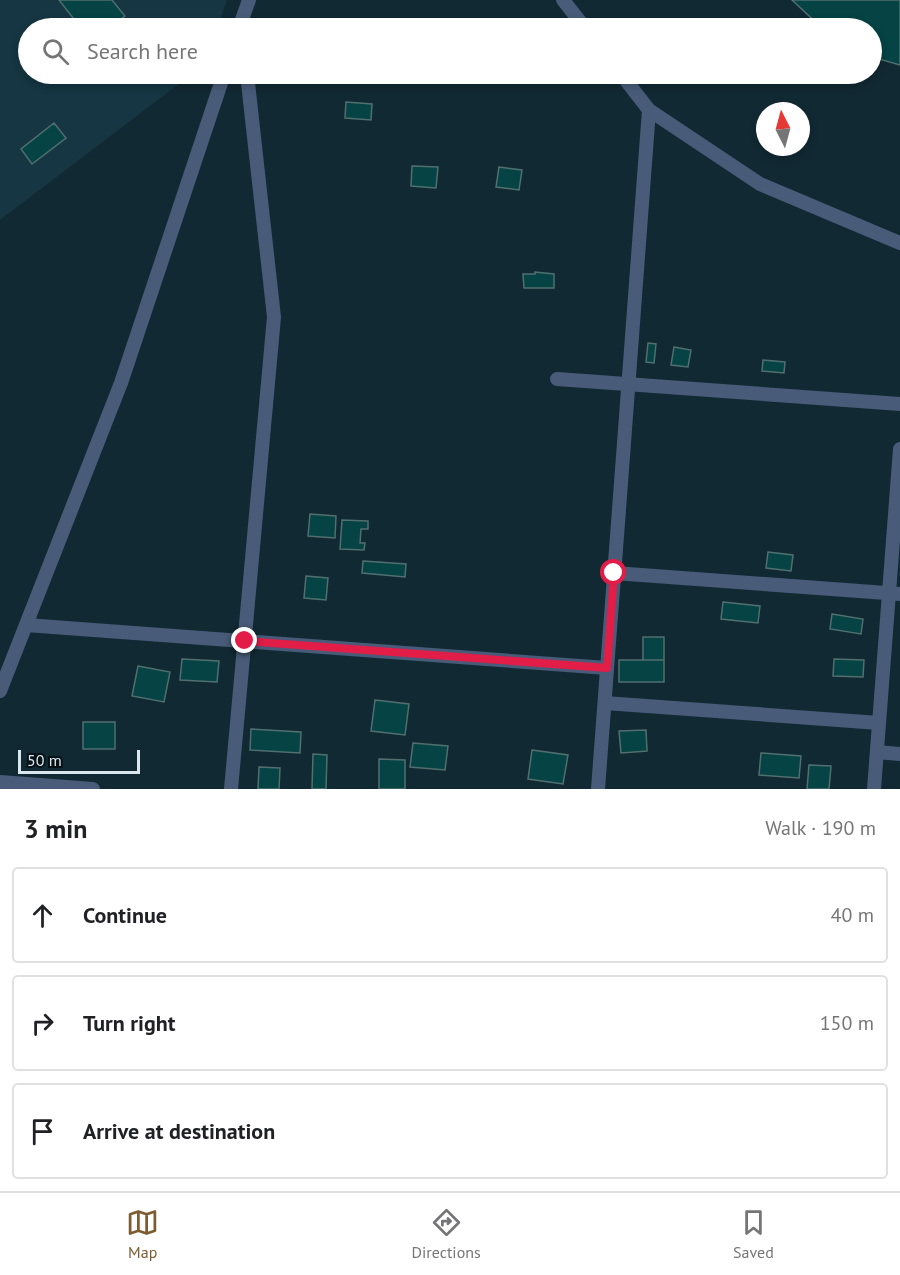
<!DOCTYPE html>
<meta charset="utf-8">
<style>
:root{--surface:#fff;--page:#f2f2f2;--text:#202124;--muted:#757577;--line:#e0e0e0;--accent:#7e5c31}
body{margin:0;font-family:"PT Sans",sans-serif;background:var(--page);color:var(--text)}
.compass{position:absolute;left:756px;top:102px;width:54px;height:54px;border-radius:50%;background:var(--surface);box-shadow:0 3px 9px #0003;rotate:354deg}
.scale{position:absolute;left:18px;bottom:15px;width:122px;box-sizing:border-box;padding-left:6px;border:3px solid #dae8ee;border-top:0;font-size:16px;line-height:21px;white-space:nowrap;color:#dae8ee;-webkit-text-stroke:4px #071015;paint-order:stroke}
.stop{position:absolute;width:18px;height:18px;margin:-14px;border:4px solid #e11d48;border-radius:50%;background:#fff}
.stop.end{background:#e11d48;border-color:#fff;box-shadow:0 2px 6px #0008}
.list{margin:0;padding:0;list-style:none}
h2{display:flex;justify-content:space-between;align-items:center;height:78px;margin:0;padding:0 24px;font-size:26px}
h2 small{font-size:20px;font-weight:400;color:var(--muted)}
.list li{display:grid;grid-template-columns:39px 1fr auto;gap:18px;align-items:center;box-sizing:border-box;height:96px;margin:0 12px 12px;padding:0 12px;border:2px solid var(--line);border-radius:6px}
.list b{display:block;font-size:22px;white-space:nowrap}
.list em{font-size:20px;font-style:normal;color:var(--muted)}
.icon{flex:none;width:33px;height:33px;fill:none;stroke:currentColor;stroke-width:2;stroke-linecap:round;stroke-linejoin:round}
.map{position:relative;flex:none;width:900px;height:789px;overflow:hidden}
.search{position:absolute;background:var(--surface);box-shadow:0 3px 9px #0003;left:18px;right:18px;top:18px;height:66px;display:flex;align-items:center;gap:15px;box-sizing:border-box;padding:0 21px;border-radius:33px;color:var(--muted);font-size:22px}
.sheet{height:402px;background:var(--surface)}
nav{display:flex;justify-content:space-around;align-items:center;box-sizing:border-box;height:84px;border-top:2px solid var(--line);background:var(--surface);font-size:16px;color:var(--muted)}
nav a{display:grid;justify-items:center;gap:3px}
nav .on{color:var(--accent)}
.map>svg:first-child{display:block}
.built{fill:#153642}
.building{fill:#054344;stroke:#516f6f;stroke-width:1.5}
.lines{fill:none;stroke-linecap:round;stroke-linejoin:round}
.minor{stroke:#485c79;stroke-width:14}
.route{stroke:#e11d48;stroke-width:8}
</style>
<div class="map">
<svg width="900" height="789" viewBox="0 0 900 789">
<rect width="100%" height="100%" fill="#112933"/>
<!-- built -->
<path class="built" d="M0,0H227L217,28H28V74H192L0,220Z"/>
<!-- building -->
<path class="building" d="M59,0H112L125,16L109,28H81Z
M792,0H900V65L872,57V28H822Z
M346,102L372,104L371,120L345,118Z
M54,123L66,138L32,164L21,149Z
M412,166L438,167L436,188L411,186Z
M499,167L522,170L519,190L496,187Z
M535,272L554,274V288H524L523,274H535Z
M648,343L656,344L654,363L646,362Z
M674,347L691,350L688,367L671,365Z
M763,360L785,362L784,373L762,371Z
M310,514L336,516L335,538L308,536Z
M342,520L368,521V529H361L360,543H365L364,550L340,549Z
M768,552L793,555L791,571L766,568Z
M363,561L406,564L405,577L362,573Z
M306,576L328,578L326,600L304,598Z
M723,602L760,606L758,623L721,619Z
M832,614L863,619L861,634L830,629Z
M643,637H664V660H643Z
M182,659L219,661L217,682L180,680Z
M834,659L864,660L863,677L833,676Z
M619,660H664V682H619Z
M138,666L170,672L164,702L132,696Z
M375,700L409,704L405,735L371,731Z
M83,722H115V749H83Z
M251,729L301,732L300,753L250,750Z
M646,730L647,751L621,753L619,731Z
M413,743L448,746L445,770L410,767Z
M532,750L568,755L563,784L528,779Z
M761,753L801,756L799,778L759,775Z
M313,754L327,755L326,789H312Z
M379,759L405,760V789H379Z
M809,765L831,766L829,789H807Z
M259,767L280,768L279,789H258Z"/>
<g class="lines">
<!-- minor -->
<path class="minor" d="M563,0L585,28
M239,28L249,0
M621,74L649,110L760,184L900,243
M557,379L900,404
M614,573L900,594
M26,625L607,668
M0,691L121,383L224,74
M605,703L879,723
M877,752L900,754
M0,782L93,789
M231,789L274,317L247,74
M598,789L649,110
M874,789L900,449"/>
</g>
<g class="lines">
<!-- route -->
<path class="route" d="M245,641L607,668L614,573"/>
</g>
</svg>
<svg class="compass" viewBox="-18 -18 36 36"><path d="M0-13l5 13h-10z" fill="#e53935"/><path d="M0 13l5-13h-10z" fill="#757577"/></svg>
<div class="scale">50 m</div>
<div class="stop" style="left:614px;top:573px"></div>
<div class="stop end" style="left:245px;top:641px"></div>
<div class="search"><svg class="icon" aria-label="search" viewBox="0 0 24 24"><circle cx="10" cy="10" r="6"/><path d="M15 15l6 6"/></svg>Search here</div>
</div>
<section class="sheet">
<h2>3 min<small>Walk · 190 m</small></h2>
<ul class="list">
<li><svg class="icon" aria-label="ahead" viewBox="0 0 24 24"><path d="M12 20V5M6 11l6-6 6 6"/></svg><div><b>Continue</b></div><em>40 m</em></li>
<li><svg class="icon" aria-label="right" viewBox="0 0 24 24"><path d="M7 20v-9h11M14 6l5 5-5 5"/></svg><div><b>Turn right</b></div><em>150 m</em></li>
<li><svg class="icon" aria-label="arrive" viewBox="0 0 24 24"><path d="M6 21V4h12l-3 4 3 4H6"/></svg><div><b>Arrive at destination</b></div></li>
</ul>
</section>
<nav>
<a class="on"><svg class="icon" aria-label="map" viewBox="0 0 24 24"><path d="M3 6l6-2 6 2 6-2v14l-6 2-6-2-6 2zM9 4v14M15 6v14"/></svg>Map</a>
<a><svg class="icon" aria-label="directions" viewBox="0 0 24 24"><path d="M12 3l9 9-9 9-9-9zM9 14v-3h6M13 9l2 2-2 2"/></svg>Directions</a>
<a><svg class="icon" aria-label="saved" viewBox="0 0 24 24"><path d="M7 4h10v16l-5-4-5 4z"/></svg>Saved</a>
</nav>
